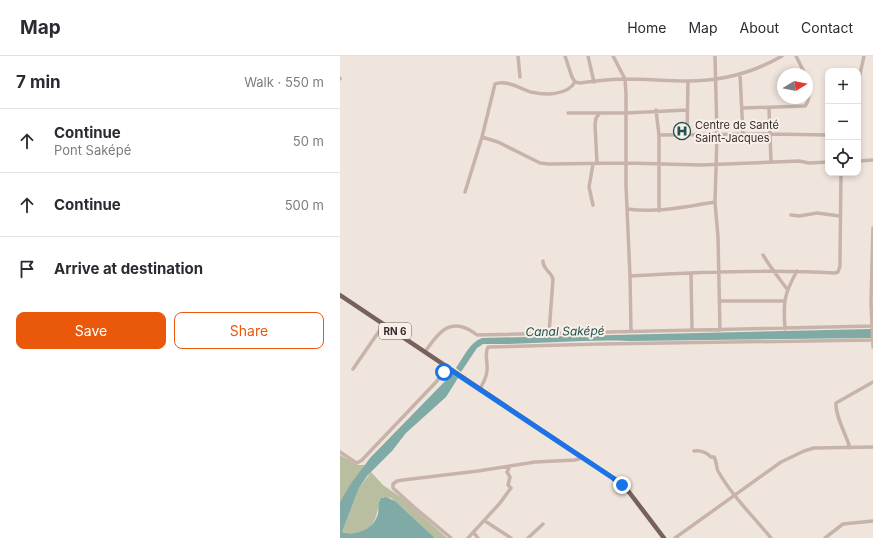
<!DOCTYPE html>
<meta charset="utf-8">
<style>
:root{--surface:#fff;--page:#f7f7f7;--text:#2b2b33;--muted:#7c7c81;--line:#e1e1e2;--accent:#ea580c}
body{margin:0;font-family:Inter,sans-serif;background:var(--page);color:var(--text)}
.controls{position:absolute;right:12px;top:12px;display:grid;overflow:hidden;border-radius:8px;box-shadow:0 2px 6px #0003}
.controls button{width:36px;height:36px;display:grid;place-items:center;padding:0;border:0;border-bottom:1px solid var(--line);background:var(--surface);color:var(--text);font:20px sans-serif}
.compass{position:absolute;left:437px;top:12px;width:36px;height:36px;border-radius:50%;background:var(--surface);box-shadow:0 2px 6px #0003;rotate:80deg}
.stop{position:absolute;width:12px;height:12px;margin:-9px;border:3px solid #1a73e8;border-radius:50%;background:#fff}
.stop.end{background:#1a73e8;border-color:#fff;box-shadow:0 1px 4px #0008}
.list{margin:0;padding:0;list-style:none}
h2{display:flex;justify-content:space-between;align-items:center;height:52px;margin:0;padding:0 16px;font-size:17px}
h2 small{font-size:13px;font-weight:400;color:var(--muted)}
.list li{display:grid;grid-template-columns:26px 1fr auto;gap:12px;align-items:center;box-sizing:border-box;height:64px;padding:0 16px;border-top:1px solid var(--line)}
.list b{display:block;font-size:15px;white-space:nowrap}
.list p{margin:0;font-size:13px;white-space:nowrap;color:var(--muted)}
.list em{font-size:13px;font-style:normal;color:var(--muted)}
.actions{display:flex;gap:8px;padding:12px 16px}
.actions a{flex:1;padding:9px 0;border:1px solid var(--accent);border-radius:8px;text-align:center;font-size:14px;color:var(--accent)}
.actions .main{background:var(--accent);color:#fff}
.icon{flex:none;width:22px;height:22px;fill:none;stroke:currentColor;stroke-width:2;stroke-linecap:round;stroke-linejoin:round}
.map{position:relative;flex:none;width:533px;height:482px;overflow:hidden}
header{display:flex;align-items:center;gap:24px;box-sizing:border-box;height:56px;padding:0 20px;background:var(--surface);border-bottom:1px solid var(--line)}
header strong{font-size:19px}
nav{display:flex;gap:22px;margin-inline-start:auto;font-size:14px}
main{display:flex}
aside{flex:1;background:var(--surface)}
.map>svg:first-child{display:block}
.green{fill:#b8be9f}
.water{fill:#7faaa6}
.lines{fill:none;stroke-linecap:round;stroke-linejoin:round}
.minor{stroke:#c7b3aa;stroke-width:3.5}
.major{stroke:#76615c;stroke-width:4.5}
.route{stroke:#1a73e8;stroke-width:5}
.labels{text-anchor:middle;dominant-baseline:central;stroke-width:4;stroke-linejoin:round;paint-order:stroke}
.shield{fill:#f8efe9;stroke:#706663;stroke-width:1}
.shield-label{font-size:10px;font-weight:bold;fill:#352b29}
.poi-label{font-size:11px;fill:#352b29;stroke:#f8efe9;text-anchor:start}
.water-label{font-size:12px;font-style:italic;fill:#22534f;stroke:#f8efe9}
</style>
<header>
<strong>Map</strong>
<nav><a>Home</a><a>Map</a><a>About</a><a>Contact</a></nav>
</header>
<main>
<aside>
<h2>7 min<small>Walk · 550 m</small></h2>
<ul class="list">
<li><svg class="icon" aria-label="ahead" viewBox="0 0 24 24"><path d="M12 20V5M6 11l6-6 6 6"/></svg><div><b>Continue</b><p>Pont Saképé</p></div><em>50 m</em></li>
<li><svg class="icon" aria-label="ahead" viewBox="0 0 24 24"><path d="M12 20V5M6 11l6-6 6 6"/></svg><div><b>Continue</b></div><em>500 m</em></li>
<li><svg class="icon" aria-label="arrive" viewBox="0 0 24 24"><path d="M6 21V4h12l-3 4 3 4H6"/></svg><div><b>Arrive at destination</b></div></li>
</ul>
<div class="actions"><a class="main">Save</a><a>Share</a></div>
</aside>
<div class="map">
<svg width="533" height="482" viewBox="0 0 533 482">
<rect width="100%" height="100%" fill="#f0e5dd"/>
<!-- green -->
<path class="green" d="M0,399L18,409H25L0,446Z
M31,416L43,429L62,442L107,482H95L55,445L51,442L43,441L39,444C37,469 28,481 2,476L19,432Z"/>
<!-- water -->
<path class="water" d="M531,273V282L289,285C240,283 192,289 143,288L137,292L121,316L116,312C123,302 130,286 142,282Z
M112,318L118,322L106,341L66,377L52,395L27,420L19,432L2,476C17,480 33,474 38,458C39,452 37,447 41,442L46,441L55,445L95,482H0V446L10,429L30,402Z"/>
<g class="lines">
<!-- minor -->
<path class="minor" d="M178,0L180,21
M225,0L232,21L235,26L240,27C255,25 271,23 286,23C306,23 327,25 347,25C380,25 413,17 442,0
M248,0L254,26
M273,0L285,23L286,38V130L290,220L291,275
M375,0L377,79L375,146L378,181L380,274
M456,0L465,18
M400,18L403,79
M0,22V23
M518,27L524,0
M403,52L465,50C471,43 469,32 467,23
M429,52L431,106
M316,54L319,79V155
M228,57H286L347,54
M319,79L430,78L488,79
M347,79L348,25
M142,81L158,86L200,107L209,108L287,107L361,109L459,105L469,107L488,106
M518,105L533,104
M257,107L255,69L256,62L260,57
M125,136L142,81L155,28C165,23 181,33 191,36C205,39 227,40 235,26
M253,149L249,131L253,108
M287,153C319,157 344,151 375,146
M451,159L459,160L477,157L500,160
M533,172L531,247L533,291
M423,199C430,211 439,222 447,233
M203,205C203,214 211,215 213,223L209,277
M351,217L352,274
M290,220C358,216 427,213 495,217L498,216L500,210V202L501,117
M379,245H444
M445,273C443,246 444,238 457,215
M85,296C99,275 112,259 137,279L533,270
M13,313L44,268
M140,333C143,327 147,321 147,314C148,306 144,298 148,291L260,288L533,284
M510,392C506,378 495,360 496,347L533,326
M354,395C361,394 366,396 371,401H374C377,406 376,411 378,415C392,440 413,460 431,482
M0,396L15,406L17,407L22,404L97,325L106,311
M145,465L171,482
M134,477L138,482
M111,482L74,451L53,432V428L57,425L63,424L138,415L195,406L235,404L242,402
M128,482L160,447L171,432L168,429L170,421L167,416L170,410
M188,482L203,468
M335,482L441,406L464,395L474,392L533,391
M485,482L503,468L533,465"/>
<!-- major -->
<path class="major" d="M0,239L273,422L289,436L324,482"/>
</g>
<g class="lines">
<!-- route -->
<path class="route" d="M104,316L106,311L273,422L282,429"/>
</g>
<!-- icons -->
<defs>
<g id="hospital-ring" transform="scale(0.9)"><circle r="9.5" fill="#f8efe9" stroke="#22534f" stroke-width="1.5"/><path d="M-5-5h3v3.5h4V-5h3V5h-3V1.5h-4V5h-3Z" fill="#22534f"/></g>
</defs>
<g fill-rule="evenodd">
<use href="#hospital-ring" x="342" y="75"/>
</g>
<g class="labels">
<!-- shield labels -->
<rect class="shield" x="39" y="267" width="32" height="16" rx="3"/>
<g class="shield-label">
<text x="55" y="275">RN 6</text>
</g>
<!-- poi labels -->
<g class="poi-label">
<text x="355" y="69">Centre de Santé<tspan x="355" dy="13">Saint-Jacques</tspan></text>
</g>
<!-- water labels -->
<g class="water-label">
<text transform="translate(225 275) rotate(-1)">Canal Saképé</text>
</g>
</g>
</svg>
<div class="controls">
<button>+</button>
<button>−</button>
<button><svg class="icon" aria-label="locate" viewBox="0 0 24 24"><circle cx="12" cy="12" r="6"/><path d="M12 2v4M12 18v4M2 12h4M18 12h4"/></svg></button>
</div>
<svg class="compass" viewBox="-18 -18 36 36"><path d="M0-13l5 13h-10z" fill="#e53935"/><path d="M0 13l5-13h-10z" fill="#7c7c81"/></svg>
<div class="stop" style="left:104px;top:316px"></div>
<div class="stop end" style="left:282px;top:429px"></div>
</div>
</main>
